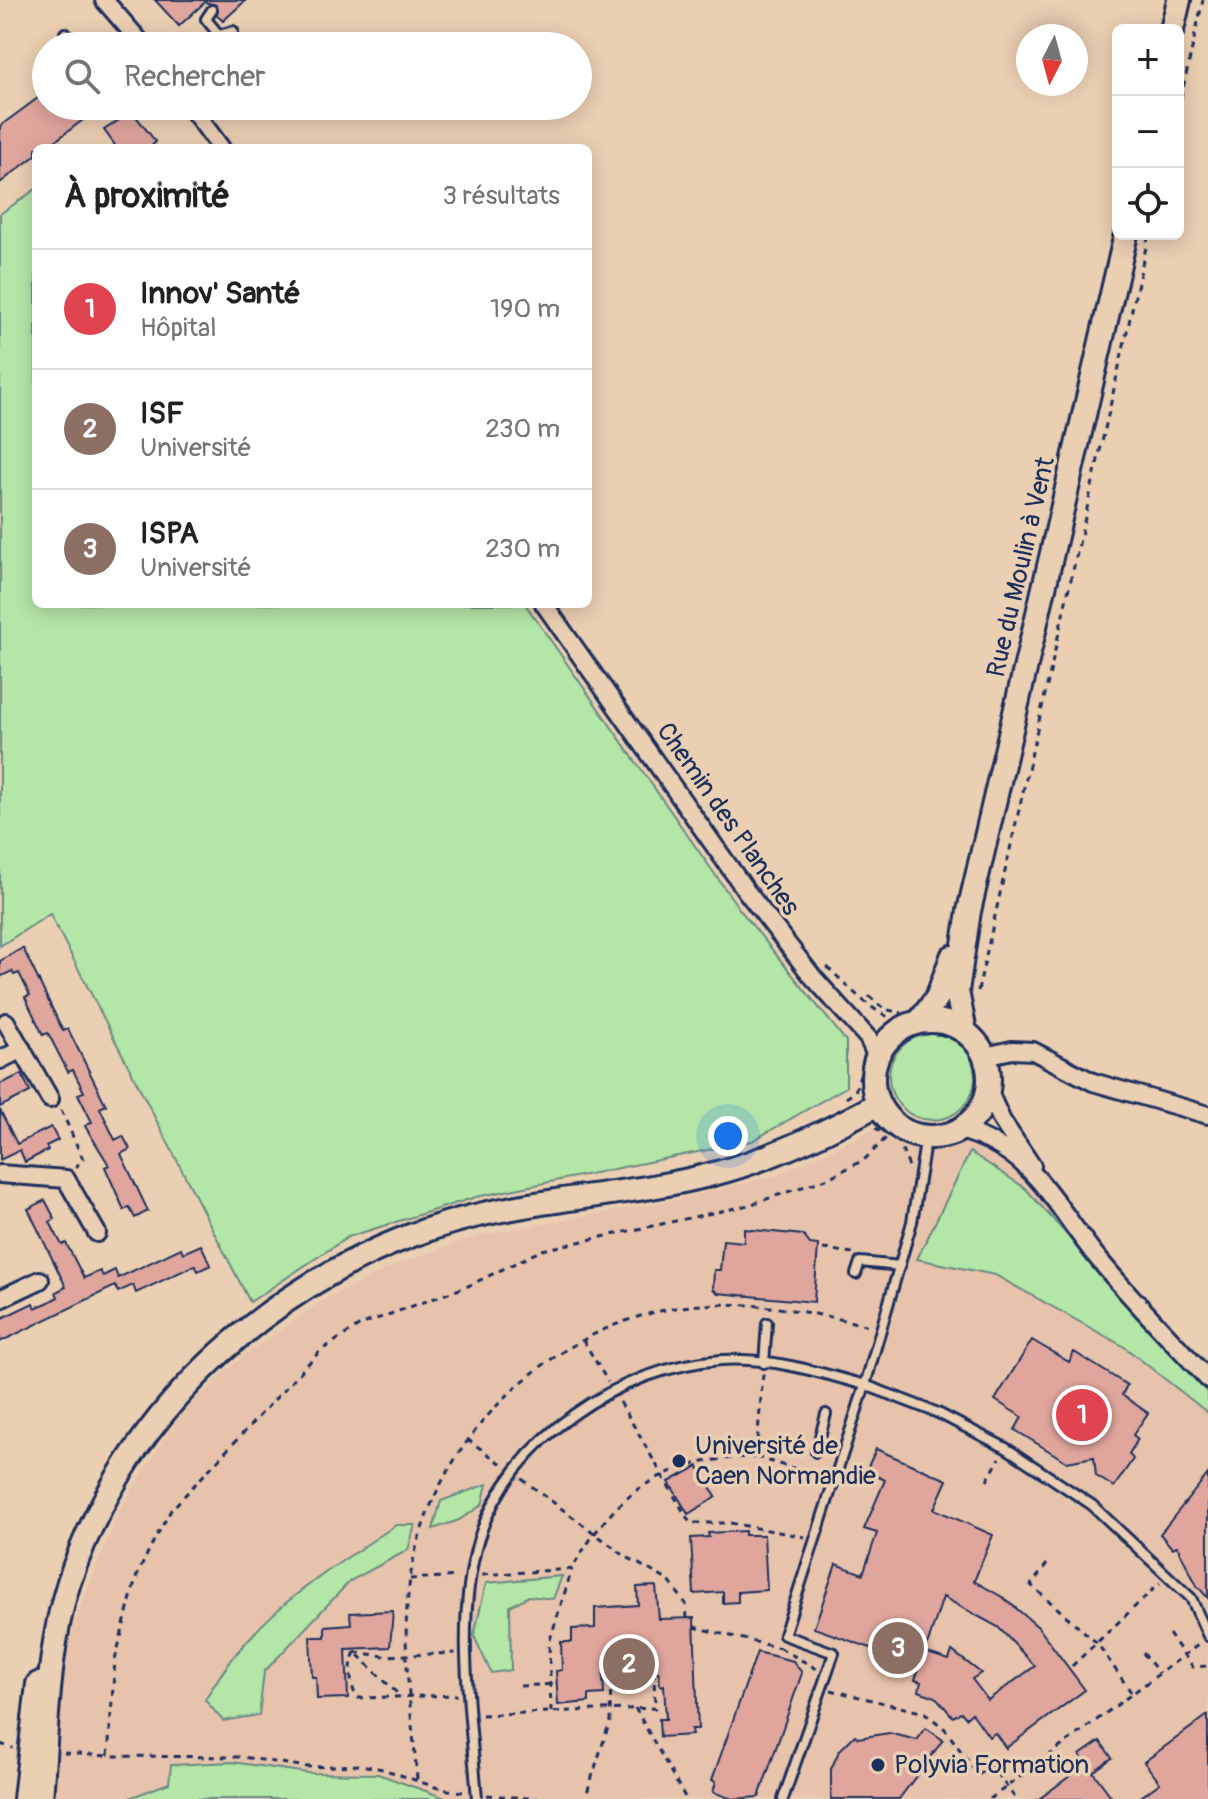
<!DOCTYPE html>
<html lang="fr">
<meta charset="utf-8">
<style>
:root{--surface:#fff;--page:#f2f2f2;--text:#202124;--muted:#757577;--line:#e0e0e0;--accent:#1b2f5e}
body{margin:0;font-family:Pangolin,sans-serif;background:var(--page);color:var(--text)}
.controls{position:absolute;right:24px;top:24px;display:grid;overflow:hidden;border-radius:12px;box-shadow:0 4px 20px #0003}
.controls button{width:72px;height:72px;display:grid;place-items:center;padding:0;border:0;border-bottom:2px solid var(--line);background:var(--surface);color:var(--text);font:40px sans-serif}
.compass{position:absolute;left:1016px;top:24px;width:72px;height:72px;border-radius:50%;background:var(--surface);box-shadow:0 4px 20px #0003;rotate:186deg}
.you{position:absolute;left:728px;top:1136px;width:28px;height:28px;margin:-20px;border:6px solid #fff;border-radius:50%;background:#1a73e8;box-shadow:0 0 0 12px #1a73e833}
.badge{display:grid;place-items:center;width:52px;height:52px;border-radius:50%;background:var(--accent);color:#fff;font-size:26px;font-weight:700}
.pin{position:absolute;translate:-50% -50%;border:4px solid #fff;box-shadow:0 2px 8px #0006}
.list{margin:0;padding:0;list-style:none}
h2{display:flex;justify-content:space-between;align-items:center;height:104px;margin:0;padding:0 32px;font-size:34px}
h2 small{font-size:26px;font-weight:400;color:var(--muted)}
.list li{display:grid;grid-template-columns:52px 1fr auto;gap:24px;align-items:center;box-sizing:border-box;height:120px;padding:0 32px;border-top:2px solid var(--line)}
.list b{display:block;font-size:30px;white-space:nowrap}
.list p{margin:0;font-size:26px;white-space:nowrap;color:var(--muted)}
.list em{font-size:26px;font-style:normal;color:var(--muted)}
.icon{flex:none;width:44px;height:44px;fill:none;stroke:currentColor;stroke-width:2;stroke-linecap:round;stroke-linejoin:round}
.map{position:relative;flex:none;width:1208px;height:1799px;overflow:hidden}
.search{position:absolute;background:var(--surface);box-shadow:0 4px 20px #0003;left:32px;top:32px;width:560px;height:88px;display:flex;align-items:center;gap:20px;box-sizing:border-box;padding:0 28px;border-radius:44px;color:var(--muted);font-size:30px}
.panel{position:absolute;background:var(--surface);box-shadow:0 4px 20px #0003;left:32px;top:144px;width:560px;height:464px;border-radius:12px}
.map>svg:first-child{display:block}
.built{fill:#e8c3ac}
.green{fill:#b4e6a7;stroke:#688a82;stroke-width:2}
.building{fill:#e0a69d;stroke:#1b2f5e;stroke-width:2;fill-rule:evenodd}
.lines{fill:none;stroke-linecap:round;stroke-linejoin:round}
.service-casing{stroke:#1b2f5e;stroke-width:14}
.minor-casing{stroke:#1b2f5e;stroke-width:22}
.secondary-casing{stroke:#1b2f5e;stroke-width:28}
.path{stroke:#1b2f5e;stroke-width:3;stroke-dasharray:6 6;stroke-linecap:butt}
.service{stroke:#ebcfb2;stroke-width:8}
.minor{stroke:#ebcfb2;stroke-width:16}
.secondary{stroke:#ebcfb2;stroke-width:22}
.poi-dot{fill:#1b2f5e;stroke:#ebcfb2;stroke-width:3}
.labels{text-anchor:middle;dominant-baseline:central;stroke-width:7;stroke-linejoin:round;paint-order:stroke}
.street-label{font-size:26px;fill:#1b2f5e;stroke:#ebcfb2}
.poi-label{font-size:26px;fill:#1b2f5e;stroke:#ebcfb2;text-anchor:start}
</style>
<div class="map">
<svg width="1208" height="1799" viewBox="0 0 1208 1799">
<rect width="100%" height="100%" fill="#ebcfb2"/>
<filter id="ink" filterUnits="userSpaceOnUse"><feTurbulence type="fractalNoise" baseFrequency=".0125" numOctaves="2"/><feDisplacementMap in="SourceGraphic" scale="16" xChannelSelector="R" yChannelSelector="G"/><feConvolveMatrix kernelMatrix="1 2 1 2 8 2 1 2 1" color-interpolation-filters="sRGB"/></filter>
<g filter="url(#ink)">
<!-- built -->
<path class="built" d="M871,1131H881L888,1140L953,1142L961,1138L993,1147L1036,1188L1053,1214L1208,1379V1799H51L58,1707L74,1624L119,1511L182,1411L244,1355L320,1302L400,1263L481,1235L670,1201L777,1175Z"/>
<!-- green -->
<path class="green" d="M36,189V604H525L740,910L846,1041V1087L752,1141L476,1197L348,1237L250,1302L50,914L0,946V214Z
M889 1077a43 43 0 1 1 86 0a43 43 0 1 1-86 0Z
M970,1152L1025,1188L1208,1393V1413L1123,1346L995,1275L917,1259Z
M487,1484L482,1505L459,1520L433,1529L441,1501Z
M396,1525H415L408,1550L350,1581L264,1672L259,1715L223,1721L205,1700C253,1615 317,1578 396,1525Z
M562,1576L553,1599L529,1596L510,1606L511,1670L491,1673L474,1636L486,1583Z
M232,1762L308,1773L378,1774L448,1799H127L169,1783L171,1765Z"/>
<!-- building -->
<path class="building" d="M155,0H246L223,21L217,15L216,5L205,2L179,26Z
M46,92V106H86L92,113L46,148H36V155L0,183V126Z
M130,113L134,114L156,142L149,148H117L104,130Z
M23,948L63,1031L68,1029L106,1105L100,1108L115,1140L123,1136L130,1149L121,1154L148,1211L135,1218L129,1207L124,1210L105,1167L109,1165L85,1126L92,1122L78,1094L84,1092L73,1070L68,1072L48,1033L43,1035L25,997L30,995L19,973L14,975L12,971L0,977V961Z
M22,1074L30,1092L0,1107V1084Z
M0,1110L17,1144L51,1127L58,1140L46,1146L48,1150L25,1162L20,1150L0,1160Z
M45,1200L55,1219L50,1222L55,1232L62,1245L66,1243L84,1278L100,1271L103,1276L115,1270L118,1278L181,1248L183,1253L201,1245L211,1265L198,1271L195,1265L136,1293L133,1285L118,1292L115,1286L0,1342V1319L33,1303L35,1308L47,1303L58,1297L56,1292L66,1287L28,1209Z
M744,1229L803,1235L810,1244L818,1245L814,1302L718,1293L713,1289L714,1270H720L723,1240L744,1242Z
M1032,1340L1069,1362L1074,1352L1127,1385L1122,1395L1148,1413L1133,1435L1138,1439L1129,1454L1133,1459L1114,1487L1096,1476L1094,1457L1067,1462L1015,1430L1022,1417L995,1400Z
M876,1449L947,1480L934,1509L993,1535L974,1581L1004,1598L1038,1627L1085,1690L1006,1748L995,1733L989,1737L972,1713L966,1718L961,1712L953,1717L936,1697L919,1691L921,1682L915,1680L918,1671L897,1664L899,1658L814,1628L836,1564L863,1574L877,1533L864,1529L885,1480L866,1471ZM943,1597L998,1627L1035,1666L988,1700L972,1679L981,1673L952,1651L949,1660L925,1652Z
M698,1466L716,1497L688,1514L669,1482Z
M1208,1474V1598L1197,1586L1177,1546L1172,1548L1160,1534Z
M745,1531V1535H764L767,1590L738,1592V1602L723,1603V1592L694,1594L691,1538L709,1537L708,1533Z
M656,1586L659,1619L694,1618L698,1729H691L692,1735L660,1737L659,1719H666L664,1685L660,1686L659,1672L603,1675L604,1694L589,1695V1702L558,1705L556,1671L562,1670L561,1642H572V1629L595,1628V1608L638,1605L637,1587Z
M393,1611L390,1647L346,1649L348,1698L317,1699L316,1677H312L310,1637H325V1626L351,1624L350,1613Z
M757,1652L793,1661L802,1673L759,1797L732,1799L713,1792L716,1782L712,1780Z
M1208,1715V1799H1138L1160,1783L1144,1762Z
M926,1728L943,1740L899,1799H831V1769L839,1751L855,1735L858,1738L889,1733L917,1740Z
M1100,1741L1112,1758L1093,1772L1113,1799H1039L1086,1764L1080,1755Z"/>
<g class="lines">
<!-- service casing -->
<g class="service-casing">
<path id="service" d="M212,10L206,19L219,35
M65,33L78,46
M208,46L219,35L233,31
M926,1137L912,1222L865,1385L938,1413L1006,1448L1092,1505L1191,1598L1208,1636
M856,1274L860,1262L900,1266
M764,1363L767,1323
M816,1452L826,1414
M477,1799C471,1715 454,1621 479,1538C510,1439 620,1367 721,1360C769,1357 819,1372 865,1385L784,1635L834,1653L783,1799"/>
</g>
<!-- minor casing -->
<g class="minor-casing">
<path id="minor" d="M104,0L144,46
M190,106L221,148
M544,604L747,892L812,976L868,1038L877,1057
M6,1022L50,1099
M985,1056L1012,1050L1033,1051L1093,1082L1208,1115
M0,1060L22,1049
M988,1090L1002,1121L1032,1166
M960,1130C1033,1150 1052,1202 1096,1256C1131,1299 1170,1338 1208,1379
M0,1174L66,1179L97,1233
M0,1299L40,1280"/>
</g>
<!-- secondary casing -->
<g class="secondary-casing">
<path id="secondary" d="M1172,30L1179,0
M873 1079a58 58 0 1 1 116 0a58 58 0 1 1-116 0Z
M919,1022L937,998L952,957
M965,1032L957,991L969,911L1126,234
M25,1799L38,1684
M41,1799C47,1728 47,1650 69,1582C128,1406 282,1269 459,1220C543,1197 632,1196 717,1173C773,1158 827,1132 878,1104"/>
</g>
<!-- path -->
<path class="path" d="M1178,110L1203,0
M827,967C847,984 875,1018 901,1020
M978,991L1149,234
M869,996L884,1009L902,1013
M846,1098L855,1092L863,1064
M61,1110L83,1159L76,1167
M875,1128L898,1140L909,1167
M823,1249L853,1253
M583,1340L608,1382
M620,1402L690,1523H730L805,1537
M467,1439L503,1465
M756,1457L825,1478
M522,1479L625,1556L669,1581L686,1604L687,1618
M987,1481L1000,1458
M1047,1564L1031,1585L1097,1643L1131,1692
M482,1575L572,1569C616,1491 665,1458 756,1457L763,1374
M410,1579L458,1576
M694,1627L780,1648
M1169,1634L1193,1667L1208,1666
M780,1648L817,1669
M355,1652C349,1664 349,1688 358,1698L457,1695
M355,1652L384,1656L455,1653
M1143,1653L1159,1673
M358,1655L401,1697
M1072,1666L1160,1583
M520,1686L556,1684
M831,1690L925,1713L945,1729L978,1775L991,1766L1016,1799
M635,1708L686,1799
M551,1712L549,1643L572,1569
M482,1715C540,1712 598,1710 655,1708L654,1676L611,1677L610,1721L585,1799
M0,1744L13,1748
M64,1753L108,1756
M417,1779C412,1713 400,1645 410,1579C430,1438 559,1315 701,1305C756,1301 817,1313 869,1326
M463,1792L441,1789L383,1769L361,1765L307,1767L242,1757L108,1756L115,1660L136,1578L150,1548L171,1510L320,1351L360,1325L468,1286L542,1250L749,1205L826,1179L864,1160L897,1127
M487,1795L541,1799
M990,1799L1198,1645"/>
<!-- service -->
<use href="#service" class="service"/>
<!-- minor -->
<use href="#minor" class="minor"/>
<!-- secondary -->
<use href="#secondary" class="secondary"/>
</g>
</g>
<!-- markers -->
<g class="poi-dot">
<circle cx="679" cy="1461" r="8"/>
<circle cx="878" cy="1765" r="8"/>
</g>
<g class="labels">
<!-- street labels -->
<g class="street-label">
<text transform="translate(1021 567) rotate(-77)">Rue du Moulin à Vent</text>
<text transform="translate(728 819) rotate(55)">Chemin des Planches</text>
</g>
<!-- poi labels -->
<g class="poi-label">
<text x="695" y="1446">Université de<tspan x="695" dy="30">Caen Normandie</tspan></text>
<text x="894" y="1765">Polyvia Formation</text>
</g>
</g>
</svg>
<div class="controls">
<button>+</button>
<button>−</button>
<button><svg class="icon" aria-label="locate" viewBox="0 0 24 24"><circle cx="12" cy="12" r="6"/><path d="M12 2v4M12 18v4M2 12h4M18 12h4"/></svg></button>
</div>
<svg class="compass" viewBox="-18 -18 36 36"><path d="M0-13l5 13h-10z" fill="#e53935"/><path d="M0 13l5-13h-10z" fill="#757577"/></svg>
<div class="you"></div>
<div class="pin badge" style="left:1082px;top:1415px;background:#e0444e">1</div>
<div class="pin badge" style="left:629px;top:1664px;background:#8d6e63">2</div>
<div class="pin badge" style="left:898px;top:1648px;background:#8d6e63">3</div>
<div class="search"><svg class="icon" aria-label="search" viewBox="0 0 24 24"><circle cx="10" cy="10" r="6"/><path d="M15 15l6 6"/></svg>Rechercher</div>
<section class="panel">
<h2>À proximité<small>3 résultats</small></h2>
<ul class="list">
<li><span class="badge" style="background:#e0444e">1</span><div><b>Innov' Santé</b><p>Hôpital</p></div><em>190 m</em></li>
<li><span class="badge" style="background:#8d6e63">2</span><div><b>ISF</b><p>Université</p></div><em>230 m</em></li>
<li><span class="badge" style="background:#8d6e63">3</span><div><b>ISPA</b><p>Université</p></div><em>230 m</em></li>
</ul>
</section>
</div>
